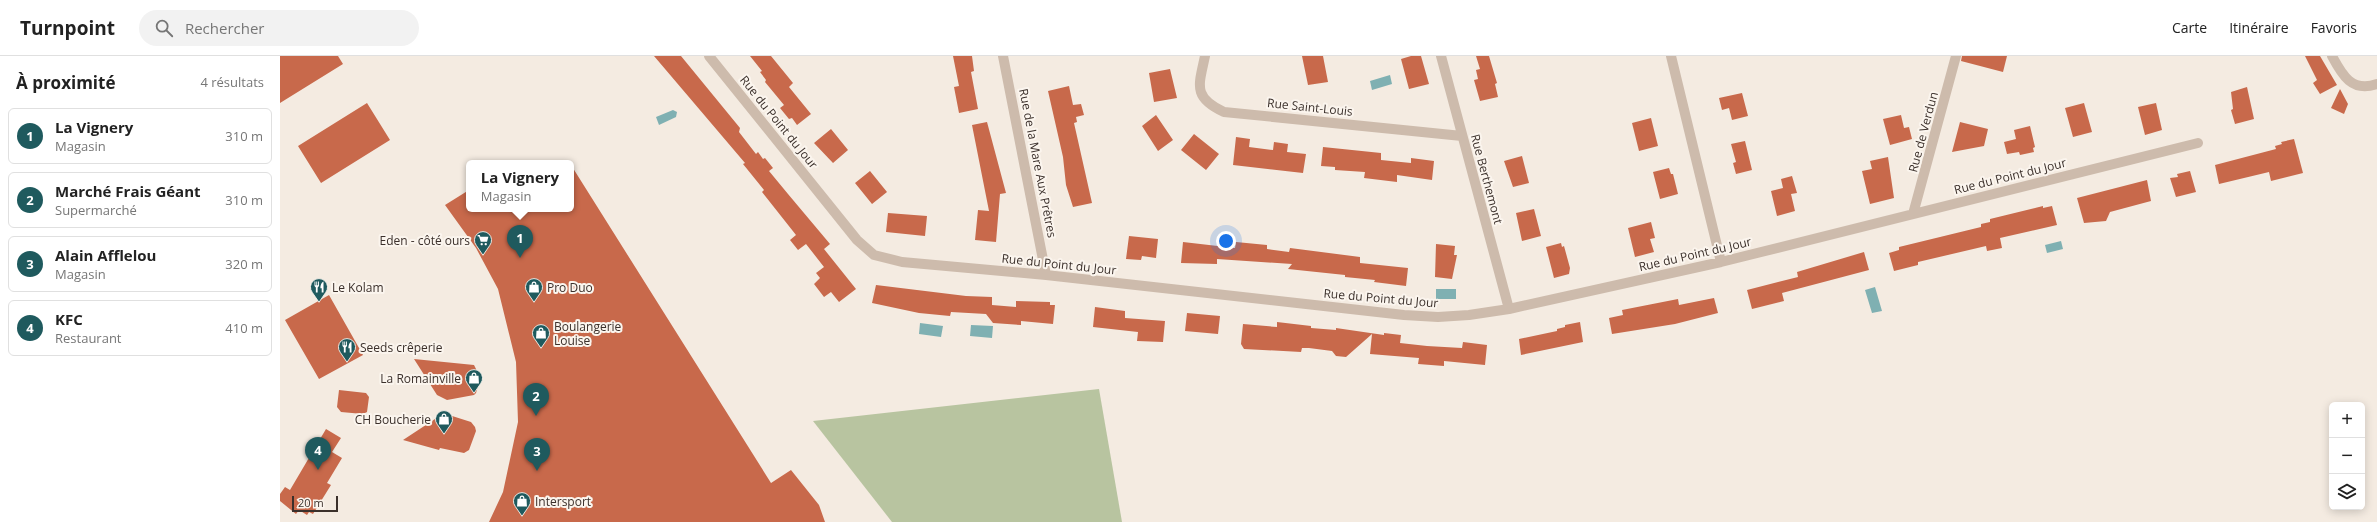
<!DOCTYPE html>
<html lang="fr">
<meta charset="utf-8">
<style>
:root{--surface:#fff;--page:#f2f2f2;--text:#222;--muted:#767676;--line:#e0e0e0;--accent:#1f5a5e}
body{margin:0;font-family:"Open Sans",sans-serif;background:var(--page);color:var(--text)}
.controls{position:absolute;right:12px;bottom:12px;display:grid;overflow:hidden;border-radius:6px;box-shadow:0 2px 10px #0003}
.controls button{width:36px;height:36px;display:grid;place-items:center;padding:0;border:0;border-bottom:1px solid var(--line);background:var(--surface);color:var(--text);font:20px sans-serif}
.scale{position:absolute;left:12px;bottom:10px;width:46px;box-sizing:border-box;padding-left:4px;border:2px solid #3b302b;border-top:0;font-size:11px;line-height:14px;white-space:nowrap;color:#3b302b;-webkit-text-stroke:3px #fbf5ee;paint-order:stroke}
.you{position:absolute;left:946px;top:185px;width:14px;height:14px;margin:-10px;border:3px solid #fff;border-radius:50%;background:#1a73e8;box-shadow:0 0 0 6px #1a73e833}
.badge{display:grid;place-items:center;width:26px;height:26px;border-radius:50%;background:var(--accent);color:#fff;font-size:13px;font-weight:700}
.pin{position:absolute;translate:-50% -33px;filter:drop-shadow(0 1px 2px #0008)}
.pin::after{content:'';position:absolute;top:21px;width:14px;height:12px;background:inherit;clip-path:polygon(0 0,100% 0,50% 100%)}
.popup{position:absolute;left:186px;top:104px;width:108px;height:52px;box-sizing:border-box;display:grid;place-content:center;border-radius:6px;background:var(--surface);filter:drop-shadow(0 1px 3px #0005);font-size:13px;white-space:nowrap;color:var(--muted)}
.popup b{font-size:15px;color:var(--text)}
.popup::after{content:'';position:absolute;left:50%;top:100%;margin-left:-8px;border:8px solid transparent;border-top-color:var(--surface)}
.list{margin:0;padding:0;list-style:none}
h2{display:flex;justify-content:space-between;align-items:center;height:52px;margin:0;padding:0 16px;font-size:17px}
h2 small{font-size:13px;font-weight:400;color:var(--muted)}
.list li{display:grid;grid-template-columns:26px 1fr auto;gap:12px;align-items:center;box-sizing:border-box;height:56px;margin:0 8px 8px;padding:0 8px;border:1px solid var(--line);border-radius:6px}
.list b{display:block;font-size:15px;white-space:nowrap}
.list p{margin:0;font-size:13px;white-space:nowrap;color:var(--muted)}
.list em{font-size:13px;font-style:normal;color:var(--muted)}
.icon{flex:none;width:22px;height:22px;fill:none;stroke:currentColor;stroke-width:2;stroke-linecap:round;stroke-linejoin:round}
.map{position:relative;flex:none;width:2097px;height:466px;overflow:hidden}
header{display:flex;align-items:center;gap:24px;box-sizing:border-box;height:56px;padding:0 20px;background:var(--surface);border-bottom:1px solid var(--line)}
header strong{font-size:19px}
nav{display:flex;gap:22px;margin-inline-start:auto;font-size:14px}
.search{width:280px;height:36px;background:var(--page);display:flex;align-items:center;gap:10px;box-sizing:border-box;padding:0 14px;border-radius:22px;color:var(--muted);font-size:15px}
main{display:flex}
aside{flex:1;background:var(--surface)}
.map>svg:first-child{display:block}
.green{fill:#b8c4a0}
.water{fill:#7fb0b2}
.building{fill:#c8694b}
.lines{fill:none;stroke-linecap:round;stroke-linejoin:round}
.street{stroke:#cdbbac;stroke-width:10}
.labels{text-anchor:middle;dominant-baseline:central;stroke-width:4;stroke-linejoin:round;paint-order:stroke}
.street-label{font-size:12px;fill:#3b302b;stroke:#fbf5ee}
.poi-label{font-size:12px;fill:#3b302b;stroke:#fbf5ee;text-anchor:start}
</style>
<header>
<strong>Turnpoint</strong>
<div class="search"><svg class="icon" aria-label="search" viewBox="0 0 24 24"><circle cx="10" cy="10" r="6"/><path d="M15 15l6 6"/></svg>Rechercher</div>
<nav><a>Carte</a><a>Itinéraire</a><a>Favoris</a></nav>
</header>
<main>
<aside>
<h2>À proximité<small>4 résultats</small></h2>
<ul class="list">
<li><span class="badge">1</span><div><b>La Vignery</b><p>Magasin</p></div><em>310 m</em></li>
<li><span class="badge">2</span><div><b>Marché Frais Géant</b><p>Supermarché</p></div><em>310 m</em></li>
<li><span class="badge">3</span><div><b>Alain Afflelou</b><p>Magasin</p></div><em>320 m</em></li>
<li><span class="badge">4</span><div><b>KFC</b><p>Restaurant</p></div><em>410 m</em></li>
</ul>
</aside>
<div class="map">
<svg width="2097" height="466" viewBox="0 0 2097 466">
<rect width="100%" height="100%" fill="#f4ebe1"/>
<!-- green -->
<path class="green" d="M819,333L842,466H612L533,365Z"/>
<!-- water -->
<path class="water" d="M1110,19L1112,28L1092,34L1090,25Z
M393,54L397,56L396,61L379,69L376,61Z
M1781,185L1783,193L1767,197L1765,189Z
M1595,231L1602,255L1592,257L1585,234Z
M1156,233H1176V243H1156Z
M640,267L663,270L661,281L639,278Z
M691,269L713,270L712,282L690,280Z"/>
<!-- building -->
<path class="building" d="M0,0H58L63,8L0,47Z
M374,0H401L460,72L459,76L476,98L478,96L483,103L485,102L493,112L489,115L508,138L550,188L544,193L576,233L559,246L551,236L544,241L534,228L540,222L536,217L544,211L526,188L518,194L510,184L516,179L482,136L484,134L463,108L465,107Z
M470,0H491L513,27L509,31L531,58L517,69L512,62L509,63L500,52L504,49L485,26L486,24L480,16L482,15Z
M673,0H692L694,15L691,16L698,53L679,57L674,31L679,30Z
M1022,0H1043L1048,26L1028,29Z
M1131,0H1141L1149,28L1129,33L1121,3Z
M1196,0H1209L1217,27L1215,28L1218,41L1200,45L1194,24L1198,23L1196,14L1200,13Z
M1682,0H1727L1723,16L1681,5Z
M2025,0H2040L2057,29L2040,38L2033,27L2037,24Z
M890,13L897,42L874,46L869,17Z
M789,30L793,49L801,48L804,59L796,61L797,66L794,67L812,147L793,151L786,129L783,101L768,35Z
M1967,31L1974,63L1955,68L1951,54L1953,53L1951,36Z
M2060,33L2068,48L2064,58L2051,52Z
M1462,37L1468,60L1452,64L1449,52L1442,54L1439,42Z
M87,47L110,84L41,127L18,90Z
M1804,47L1812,76L1793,81L1785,52Z
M1876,47L1882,74L1865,79L1858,51Z
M876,59L893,84L878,95L862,70Z
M1621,59L1624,72L1629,71L1632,83L1610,89L1603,63Z
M1371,62L1378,90L1359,95L1352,67Z
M707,66L726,137L720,138L716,186L695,184L698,154L709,155L692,69Z
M1680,66L1708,73L1704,90L1672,96Z
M1750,70L1755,91L1753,92L1754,96L1740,99L1739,96L1727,98L1724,86L1736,83L1734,74Z
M551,73L568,94L553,107L534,87Z
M914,78L939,98L926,114L901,94Z
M956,81L970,83L969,91L993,94L994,86L1008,88L1007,96L1026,98L1023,117L953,109Z
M2014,83L2023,117L1991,125L1989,116L1939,128L1935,109L1996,93L1995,90L2002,88L2001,86Z
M1465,85L1472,114L1456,118L1453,107L1456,106L1451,88Z
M1043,91L1101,97V104L1131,107V102L1154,105L1152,124L1117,119V126L1084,122L1085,116L1055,114V111L1041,110Z
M1242,100L1249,127L1233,131L1224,105Z
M1608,101L1614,142L1590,148L1582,115L1592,113L1590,105Z
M291,109L491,427L511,414L539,449L545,466H209L223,436L238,366L236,306L218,233L196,192L165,149L189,134V153H291Z
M1389,112L1391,118H1393L1398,138L1380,143L1373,116Z
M590,115L607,136L592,148L575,127Z
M1910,115L1916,136L1896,141L1890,122L1898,121L1897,118Z
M1512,120L1517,137L1511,138L1515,155L1497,160L1491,135L1503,132L1501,123Z
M1867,124L1871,145L1830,156L1826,165L1804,167L1797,142Z
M1763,150V152L1772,150L1777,169L1720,182L1722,192L1707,195L1706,190L1638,206V209L1614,215L1609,197L1619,194V191L1701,171V168L1710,166V163Z
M1254,153L1261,180L1242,185L1236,157Z
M608,157L647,160L645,180L606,176Z
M1371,166L1375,182L1370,183L1374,196L1355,201L1348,172Z
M849,180L878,183L876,202L862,200L861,204L846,203Z
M903,186L955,192L956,186L987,189V193L1009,196L1010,192L1080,201V207L1128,212L1126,230L1094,226L1095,224L1065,221V219L1008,213L1012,208L937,203V208L901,207Z
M1281,187L1282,191L1284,190L1290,212L1289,218L1274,222L1266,191Z
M1156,188L1175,190L1174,199H1177L1172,223L1155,221Z
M1584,196L1589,214L1502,237L1504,245L1472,253L1467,234L1518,221L1517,216Z
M596,229L686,240L712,241V249L736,251V245L770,246V249H775L773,268L741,265V269L713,267L706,258L671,256L670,260L639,257L592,247Z
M49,239L83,299L39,323L5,264Z
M1434,242L1438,257L1395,268L1332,278L1329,262L1343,259L1342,254L1398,243L1399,249Z
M815,251L845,255V262L885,265L883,286L857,285L858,276L813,271Z
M907,257L940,260L938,278L905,275Z
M997,266L1031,270V272L1056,274V272L1104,279V277L1121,279L1120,287L1147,290L1182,292L1183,286L1207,289L1205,309L1164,305V310L1138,308L1139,302L1090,298L1092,278L1066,301L1056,300L1052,295L1029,292H1022L1021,296L964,293L961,288L963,268L997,271Z
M1300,266L1303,286L1241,299L1239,283L1277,275V273L1285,271V269Z
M134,303L194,309L196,313L198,330L196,337L194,339L167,344L157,339Z
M59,334L86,337L89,341L87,356L83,358L61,356L57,351Z
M169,359L191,366L195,371L196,375L189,394L184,397L160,392L159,394L123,384L158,361Z
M46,373L61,382L52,396L62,402L47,427L51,429L33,458L29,456L27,459L19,454L16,458L0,445V438L5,431L10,434Z"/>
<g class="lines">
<!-- street -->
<path class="street" d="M429,0L577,184L594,199L622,206L766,219L1124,259L1158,261L1189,259L1229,253L1441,206L1918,87
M723,0L766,219
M925,0C919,29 912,41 944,56L1182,80
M1161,0L1229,253
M1391,0L1441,206
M2052,0C2062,19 2072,37 2097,28
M1633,158L1676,0"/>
</g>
<!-- icons -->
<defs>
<g id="supermarket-pin" transform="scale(0.9)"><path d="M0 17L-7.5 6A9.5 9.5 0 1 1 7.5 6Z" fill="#1f5a5e" stroke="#fbf5ee"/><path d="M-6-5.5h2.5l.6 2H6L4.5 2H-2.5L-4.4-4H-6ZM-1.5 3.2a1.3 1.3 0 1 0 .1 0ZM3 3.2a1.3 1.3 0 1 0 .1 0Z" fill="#fff"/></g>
<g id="restaurant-pin" transform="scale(0.9)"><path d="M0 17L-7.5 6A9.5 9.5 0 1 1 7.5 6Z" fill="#1f5a5e" stroke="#fbf5ee"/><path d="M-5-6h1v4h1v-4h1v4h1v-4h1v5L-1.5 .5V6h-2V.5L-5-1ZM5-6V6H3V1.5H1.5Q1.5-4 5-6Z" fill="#fff"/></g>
<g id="shop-pin" transform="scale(0.9)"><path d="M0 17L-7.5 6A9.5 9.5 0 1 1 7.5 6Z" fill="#1f5a5e" stroke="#fbf5ee"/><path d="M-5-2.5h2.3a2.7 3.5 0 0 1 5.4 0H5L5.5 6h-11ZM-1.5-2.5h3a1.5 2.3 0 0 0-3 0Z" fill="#fff"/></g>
</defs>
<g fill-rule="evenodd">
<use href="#supermarket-pin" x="203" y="184"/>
<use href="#restaurant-pin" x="39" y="231"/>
<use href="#shop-pin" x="254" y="231"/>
<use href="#shop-pin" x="261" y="277"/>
<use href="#restaurant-pin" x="67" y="291"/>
<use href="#shop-pin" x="194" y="322"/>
<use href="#shop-pin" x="164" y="363"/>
<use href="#shop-pin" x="242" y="445"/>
</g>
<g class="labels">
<!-- street labels -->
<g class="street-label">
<text transform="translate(1030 51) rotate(6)">Rue Saint-Louis</text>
<text transform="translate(499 66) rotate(51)">Rue du Point du Jour</text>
<text transform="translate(1643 76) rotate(-75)">Rue de Verdun</text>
<text transform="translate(758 107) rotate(79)">Rue de la Mare Aux Prêtres</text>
<text transform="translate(1730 120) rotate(-14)">Rue du Point du Jour</text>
<text transform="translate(1207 123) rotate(75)">Rue Berthemont</text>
<text transform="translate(1415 198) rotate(-13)">Rue du Point du Jour</text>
<text transform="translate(779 208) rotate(6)">Rue du Point du Jour</text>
<text transform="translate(1101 242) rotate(5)">Rue du Point du Jour</text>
</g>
<!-- poi labels -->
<g class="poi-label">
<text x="190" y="184" text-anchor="end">Eden - côté ours</text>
<text x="52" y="231">Le Kolam</text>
<text x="267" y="231">Pro Duo</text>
<text x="274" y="270">Boulangerie<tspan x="274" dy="14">Louise</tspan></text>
<text x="80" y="291">Seeds crêperie</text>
<text x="181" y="322" text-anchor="end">La Romainville</text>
<text x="151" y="363" text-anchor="end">CH Boucherie</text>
<text x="255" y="445">Intersport</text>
</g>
</g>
</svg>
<div class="controls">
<button>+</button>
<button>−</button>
<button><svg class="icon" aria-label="layers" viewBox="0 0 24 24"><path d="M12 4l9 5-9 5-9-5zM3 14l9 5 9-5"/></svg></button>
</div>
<div class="scale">20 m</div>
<div class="you"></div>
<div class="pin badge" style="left:240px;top:202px">1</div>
<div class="popup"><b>La Vignery</b>Magasin</div>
<div class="pin badge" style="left:256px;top:360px">2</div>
<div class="pin badge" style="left:257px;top:415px">3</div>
<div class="pin badge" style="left:38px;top:414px">4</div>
</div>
</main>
